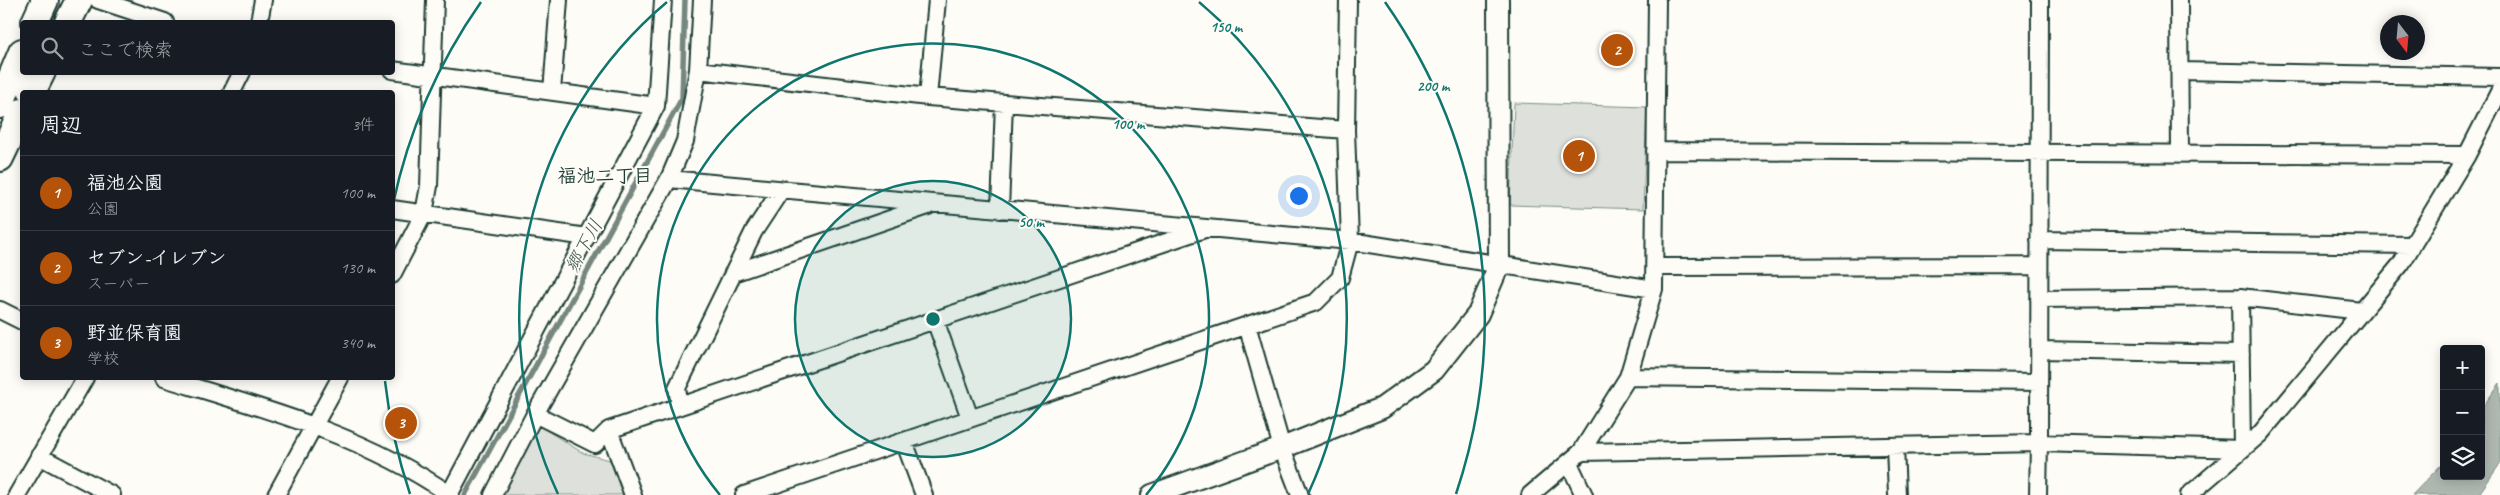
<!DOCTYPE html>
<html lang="ja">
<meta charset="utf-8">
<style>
:root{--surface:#171b24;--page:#242831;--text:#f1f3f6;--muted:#9ea1a6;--line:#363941;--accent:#b45309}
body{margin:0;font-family:Caveat,"Klee One",sans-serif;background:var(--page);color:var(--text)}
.controls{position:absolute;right:15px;bottom:15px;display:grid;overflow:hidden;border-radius:5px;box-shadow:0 2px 12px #0003}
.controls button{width:45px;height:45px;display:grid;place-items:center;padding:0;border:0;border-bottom:1px solid var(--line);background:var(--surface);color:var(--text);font:25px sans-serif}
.compass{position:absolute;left:2380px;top:15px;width:45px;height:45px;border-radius:50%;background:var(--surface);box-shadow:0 2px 12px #0003;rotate:164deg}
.you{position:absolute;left:1298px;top:195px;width:18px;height:18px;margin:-12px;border:4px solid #fff;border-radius:50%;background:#1a73e8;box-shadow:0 0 0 8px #1a73e833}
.badge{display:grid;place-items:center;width:32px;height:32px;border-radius:50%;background:var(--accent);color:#fff;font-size:16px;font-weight:700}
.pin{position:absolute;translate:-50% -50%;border:2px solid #fff;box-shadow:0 1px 5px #0006}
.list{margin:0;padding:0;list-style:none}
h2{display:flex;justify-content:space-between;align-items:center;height:65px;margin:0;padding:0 20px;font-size:21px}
h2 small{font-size:16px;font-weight:400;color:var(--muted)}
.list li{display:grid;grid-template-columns:32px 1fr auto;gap:15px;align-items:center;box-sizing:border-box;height:75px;padding:0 20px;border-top:1px solid var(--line)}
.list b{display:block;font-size:19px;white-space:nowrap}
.list p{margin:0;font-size:16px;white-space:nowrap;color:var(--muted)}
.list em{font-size:16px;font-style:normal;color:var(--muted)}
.icon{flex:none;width:28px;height:28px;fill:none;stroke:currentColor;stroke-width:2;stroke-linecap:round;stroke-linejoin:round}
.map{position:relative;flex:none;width:2500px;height:495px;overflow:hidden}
.search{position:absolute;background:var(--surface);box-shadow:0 2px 12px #0003;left:20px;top:20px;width:375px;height:55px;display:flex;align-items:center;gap:12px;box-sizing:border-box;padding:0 18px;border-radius:5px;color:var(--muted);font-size:19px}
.panel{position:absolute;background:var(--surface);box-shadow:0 2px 12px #0003;left:20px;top:90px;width:375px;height:290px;border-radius:5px}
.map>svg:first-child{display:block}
.green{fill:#dde0db;stroke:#7e8e88}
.water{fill:#aeb8b1;stroke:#75877f}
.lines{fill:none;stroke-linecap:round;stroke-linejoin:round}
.stream{stroke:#75877f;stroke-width:5.5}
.minor-casing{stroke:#1f3d34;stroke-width:20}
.tertiary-casing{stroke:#1f3d34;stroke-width:24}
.primary-casing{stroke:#1f3d34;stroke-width:30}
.minor{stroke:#fdfcf7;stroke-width:16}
.tertiary{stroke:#fdfcf7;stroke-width:20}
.primary{stroke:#fdfcf7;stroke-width:26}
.ring{fill:none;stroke:#0f766e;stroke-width:2.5}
.labels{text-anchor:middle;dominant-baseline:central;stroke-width:4;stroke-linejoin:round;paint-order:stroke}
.neighbourhood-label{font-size:19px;font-weight:bold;fill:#1f3d34;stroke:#fdfcf7}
.water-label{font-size:19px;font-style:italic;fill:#435c53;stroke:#fdfcf7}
.centre{fill:#0f766e;stroke:#fdfcf7;stroke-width:2.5}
.ring-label{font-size:15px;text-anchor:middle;font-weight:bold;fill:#0f766e;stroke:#fdfcf7;stroke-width:4;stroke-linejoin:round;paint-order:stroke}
</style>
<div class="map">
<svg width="2500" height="495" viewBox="0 0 2500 495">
<rect width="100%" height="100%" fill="#fdfcf7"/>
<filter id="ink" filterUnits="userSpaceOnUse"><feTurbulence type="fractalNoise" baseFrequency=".02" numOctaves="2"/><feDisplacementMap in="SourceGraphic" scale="10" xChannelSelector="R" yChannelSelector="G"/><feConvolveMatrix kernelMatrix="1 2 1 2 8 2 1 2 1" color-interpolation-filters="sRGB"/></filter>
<g filter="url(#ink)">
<!-- green -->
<path class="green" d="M1514,103L1647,107L1643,209L1510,205Z
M538,425L583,453L610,460L623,495H502Z"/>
<!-- water -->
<path class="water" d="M2500,383V464L2478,495H2412L2444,462V476H2481V409Z"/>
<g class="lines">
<!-- stream -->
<path class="stream" d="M465,495L682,98L685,0"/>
<!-- minor casing -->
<g class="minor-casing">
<path id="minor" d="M98,0L165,22
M2179,0L2180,154
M259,22L263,0
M392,70L656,106
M698,70L928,97L1346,130L1348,0
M2180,71L2500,77
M232,92L242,72
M552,92L559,0
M928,97L937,0
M1655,151L2467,155
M669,179L1350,241L1654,289
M392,209L587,237
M1000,210L1004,103
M2039,240L2412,245
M1655,267L2039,266
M733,273L928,206
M392,275L424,213L429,186L435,0
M2039,299L2240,297L2361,311
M0,310L22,321
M935,320L970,418
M1247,325L1282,448L1300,495
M2039,350L2241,354
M1628,377L2039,382
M164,378C262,408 364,435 449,494
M680,406L677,388L754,231L781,190
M535,414L595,444L609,430
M904,441L924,495
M1895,446L1897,495
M1581,452L2039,443L2040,0
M39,456L112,495
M1569,463L1584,495
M17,495L85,378
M276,495L340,378
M449,495L656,106L663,0
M493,495L535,414L669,179L685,141L698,70L702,0
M633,495L609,430L1202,230
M744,495L1316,302L1340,278L1350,241L1346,130
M1530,495L1581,452L1628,377L1654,289L1657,0
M2038,495L2039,443L2242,449L2240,297
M2189,495L2260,434L2401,264L2467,155L2500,90"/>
</g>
<!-- tertiary casing -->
<g class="tertiary-casing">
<path id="tertiary" d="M1152,495L1282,448L1382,408L1434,370L1478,314L1499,265L1498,0"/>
</g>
<!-- primary casing -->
<g class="primary-casing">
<path id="primary" d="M35,22L45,0
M68,22L79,0
M32,92L42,72
M0,105L22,52
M0,158L22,112"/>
</g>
<!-- minor -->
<use href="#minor" class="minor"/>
<!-- tertiary -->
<use href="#tertiary" class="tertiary"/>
<!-- primary -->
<use href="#primary" class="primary"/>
</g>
</g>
<!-- distance rings -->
<circle cx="933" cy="319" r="138" fill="#0f766e" fill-opacity=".12"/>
<g class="ring">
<circle cx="933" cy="319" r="138"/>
<path d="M720 495A276 276 0 1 1 1146 495"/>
<path d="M558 494A414 414 0 0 1 667 2M1199 2A414 414 0 0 1 1308 494"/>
<path d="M410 494A552 552 0 0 1 385 381M393 204A552 552 0 0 1 481 2M1385 2A552 552 0 0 1 1456 494"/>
</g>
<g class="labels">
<!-- neighbourhood labels -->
<g class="neighbourhood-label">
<text x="605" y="176">福池二丁目</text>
</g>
<!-- water labels -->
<g class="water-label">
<text transform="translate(584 246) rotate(-61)">郷下川</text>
</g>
</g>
<circle cx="933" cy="319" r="8" class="centre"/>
<g class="ring-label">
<text x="1226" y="32">150 m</text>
<text x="1433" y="91">200 m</text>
<text x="1128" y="129">100 m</text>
<text x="1031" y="227">50 m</text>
</g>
</svg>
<div class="controls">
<button>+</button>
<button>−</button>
<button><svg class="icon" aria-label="layers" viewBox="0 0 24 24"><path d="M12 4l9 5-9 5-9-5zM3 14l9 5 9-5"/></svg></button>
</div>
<svg class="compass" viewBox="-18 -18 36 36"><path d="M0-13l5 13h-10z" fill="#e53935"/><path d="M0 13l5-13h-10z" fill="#9ea1a6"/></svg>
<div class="you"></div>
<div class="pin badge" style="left:1579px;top:156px">1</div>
<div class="pin badge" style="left:1617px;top:50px">2</div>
<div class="pin badge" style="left:401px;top:423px">3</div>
<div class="search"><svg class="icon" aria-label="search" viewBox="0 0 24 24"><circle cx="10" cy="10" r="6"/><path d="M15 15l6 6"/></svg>ここで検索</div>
<section class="panel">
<h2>周辺<small>3件</small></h2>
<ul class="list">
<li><span class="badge">1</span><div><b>福池公園</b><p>公園</p></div><em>100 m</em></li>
<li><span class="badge">2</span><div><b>セブン-イレブン</b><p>スーパー</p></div><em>130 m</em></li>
<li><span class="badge">3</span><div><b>野並保育園</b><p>学校</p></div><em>340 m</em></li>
</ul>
</section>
</div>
